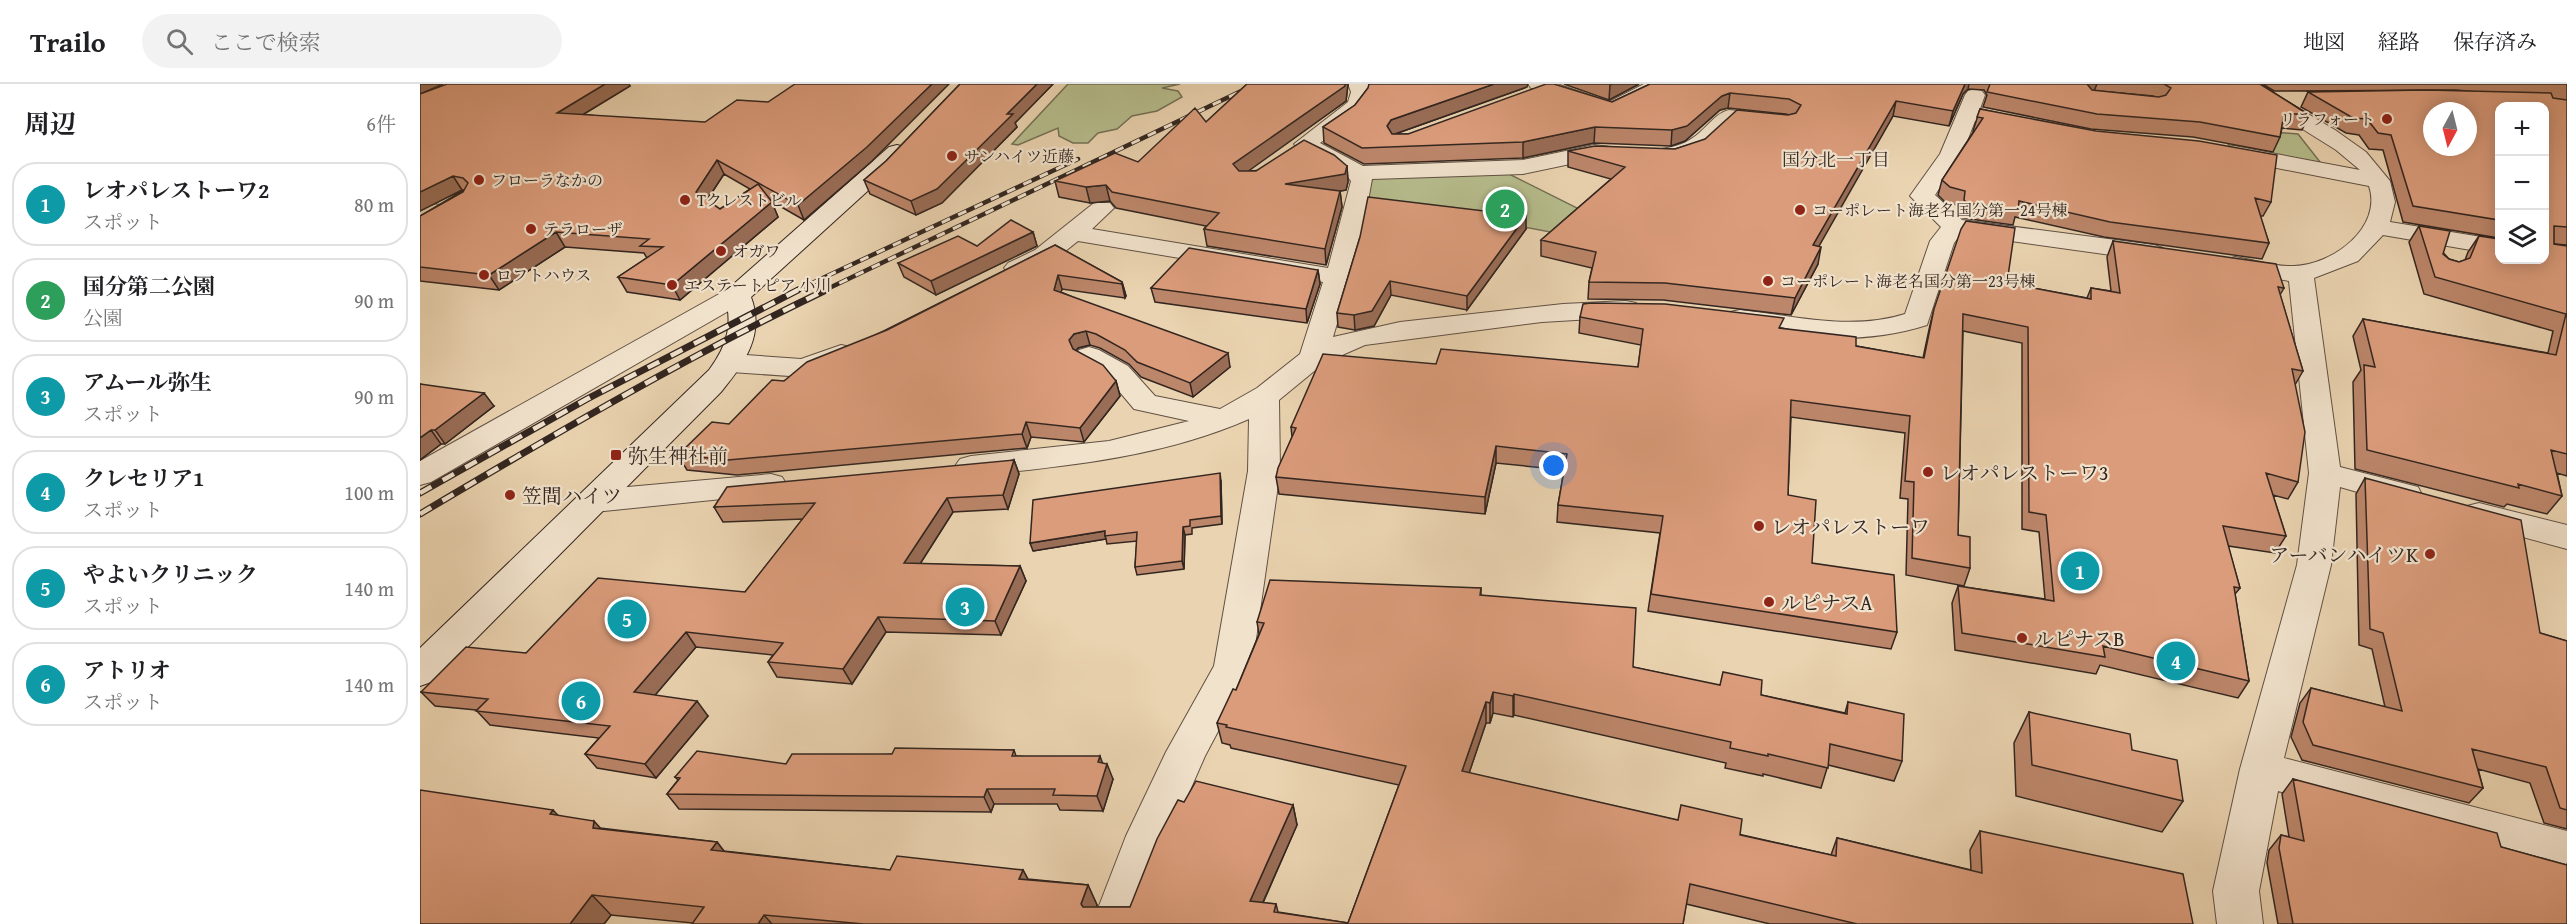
<!DOCTYPE html>
<html lang="ja">
<meta charset="utf-8">
<style>
:root{--surface:#fff;--page:#f2f2f2;--text:#202124;--muted:#757577;--line:#e0e0e0;--accent:#8f2418}
body{margin:0;font-family:"Gentium Book Plus","Noto Serif JP",serif;background:var(--page);color:var(--text)}
.controls{position:absolute;right:18px;top:18px;display:grid;overflow:hidden;border-radius:12px;box-shadow:0 3px 15px #0003}
.controls button{width:54px;height:54px;display:grid;place-items:center;padding:0;border:0;border-bottom:2px solid var(--line);background:var(--surface);color:var(--text);font:30px sans-serif}
.compass{position:absolute;left:2003px;top:18px;width:54px;height:54px;border-radius:50%;background:var(--surface);box-shadow:0 3px 15px #0003;rotate:187deg}
.you{position:absolute;left:1134px;top:382px;width:21px;height:21px;margin:-15px;border:4px solid #fff;border-radius:50%;background:#1a73e8;box-shadow:0 0 0 9px #1a73e833}
.badge{display:grid;place-items:center;width:39px;height:39px;border-radius:50%;background:var(--accent);color:#fff;font-size:20px;font-weight:700}
.pin{position:absolute;translate:-50% -50%;border:3px solid #fff;box-shadow:0 2px 6px #0006}
.list{margin:0;padding:0;list-style:none}
h2{display:flex;justify-content:space-between;align-items:center;height:78px;margin:0;padding:0 24px;font-size:26px}
h2 small{font-size:20px;font-weight:400;color:var(--muted)}
.list li{display:grid;grid-template-columns:39px 1fr auto;gap:18px;align-items:center;box-sizing:border-box;height:84px;margin:0 12px 12px;padding:0 12px;border:2px solid var(--line);border-radius:24px}
.list b{display:block;font-size:22px;white-space:nowrap}
.list p{margin:0;font-size:20px;white-space:nowrap;color:var(--muted)}
.list em{font-size:20px;font-style:normal;color:var(--muted)}
.icon{flex:none;width:33px;height:33px;fill:none;stroke:currentColor;stroke-width:2;stroke-linecap:round;stroke-linejoin:round}
.map{position:relative;flex:none;width:2147px;height:840px;overflow:hidden}
header{display:flex;align-items:center;gap:36px;box-sizing:border-box;height:84px;padding:0 30px;background:var(--surface);border-bottom:2px solid var(--line)}
header strong{font-size:28px}
nav{display:flex;gap:33px;margin-inline-start:auto;font-size:21px}
.search{width:420px;height:54px;background:var(--page);display:flex;align-items:center;gap:15px;box-sizing:border-box;padding:0 21px;border-radius:33px;color:var(--muted);font-size:22px}
main{display:flex}
aside{flex:1;background:var(--surface)}
.map>svg:first-child{display:block}
.green{fill:#b6bc8c;stroke:#747156;stroke-width:1.5}
.lines{fill:none;stroke-linecap:round;stroke-linejoin:round}
.minor-casing{stroke:#615144;stroke-width:2}
.secondary-casing{stroke:#332620;stroke-width:2}
.minor{fill:#f1e2cc;fill-rule:evenodd}
.secondary{fill:#f1e2cc;fill-rule:evenodd}
.rail-far1-casing{stroke:#332620;stroke-width:4.5}
.rail-casing{stroke:#332620;stroke-width:7}
.rail-far1{stroke:#f1e2cc;stroke-width:3;stroke-dasharray:9;stroke-linecap:butt}
.rail{stroke:#f1e2cc;stroke-width:4.5;stroke-dasharray:13;stroke-linecap:butt}
.wall{fill:#bc866a;stroke:#332620;stroke-width:1.5;fill-rule:evenodd}
.shaded-wall{fill:#996d56;stroke:#332620;stroke-width:1.5}
.building{fill:#db9c7b;stroke:#332620;stroke-width:1.5;fill-rule:evenodd}
.poi-dot{fill:#8f2418;stroke:#f1e2cc;stroke-width:2}
.labels{text-anchor:middle;dominant-baseline:central;stroke-width:4.5;stroke-linejoin:round;paint-order:stroke}
.far-poi-label{font-size:16px;fill:#332620;stroke:#f1e2cc;text-anchor:start}
.far-neighbourhood-label{font-size:18px;fill:#332620;stroke:#f1e2cc}
.poi-label{font-size:20px;fill:#332620;stroke:#f1e2cc;text-anchor:start}
</style>
<header>
<strong>Trailo</strong>
<div class="search"><svg class="icon" aria-label="search" viewBox="0 0 24 24"><circle cx="10" cy="10" r="6"/><path d="M15 15l6 6"/></svg>ここで検索</div>
<nav><a>地図</a><a>経路</a><a>保存済み</a></nav>
</header>
<main>
<aside>
<h2>周辺<small>6件</small></h2>
<ul class="list">
<li><span class="badge" style="background:#0f9aa8">1</span><div><b>レオパレストーワ2</b><p>スポット</p></div><em>80 m</em></li>
<li><span class="badge" style="background:#2e9e5b">2</span><div><b>国分第二公園</b><p>公園</p></div><em>90 m</em></li>
<li><span class="badge" style="background:#0f9aa8">3</span><div><b>アムール弥生</b><p>スポット</p></div><em>90 m</em></li>
<li><span class="badge" style="background:#0f9aa8">4</span><div><b>クレセリア1</b><p>スポット</p></div><em>100 m</em></li>
<li><span class="badge" style="background:#0f9aa8">5</span><div><b>やよいクリニック</b><p>スポット</p></div><em>140 m</em></li>
<li><span class="badge" style="background:#0f9aa8">6</span><div><b>アトリオ</b><p>スポット</p></div><em>140 m</em></li>
</ul>
</aside>
<div class="map">
<svg width="2147" height="840" viewBox="0 0 2147 840">
<rect width="100%" height="100%" fill="#ead3b0"/>
<filter id="stains"><feTurbulence type="fractalNoise" baseFrequency=".00333" numOctaves="4"/><feColorMatrix values="0 0 0 0 .2 0 0 0 0 .09 0 0 0 0 .02 0 0 0 .5 -.17"/></filter>
<radialGradient id="worn" r=".72"><stop offset=".6" stop-color="#630" stop-opacity="0"/><stop offset="1" stop-color="#630" stop-opacity=".3"/></radialGradient>
<!-- green -->
<path class="green" d="M648,0H760L742,4L758,7L762,13L737,27L712,32L697,45L678,49L668,59H653L639,52L638,44L598,61L592,60Z
M1796,43L1878,50L1904,83L1811,64Z
M1089,90L1183,137L1167,155L947,113L952,96L956,93Z"/>
<g class="lines">
<!-- minor casing -->
<g class="minor-casing">
<path id="minor" d="M928,0H948C958,26 918,46 900,59L943,82L1103,76L1174,61L1199,64L1202,69L1199,74L1174,75L1103,90L952,95L939,166L913,253L980,238L1143,220L1206,217L1216,219L1219,225L1216,231L1206,233L1122,238L945,261L904,279L859,316L860,387L832,583L785,672L750,752L718,840H672L706,752L746,668L794,582L828,387L829,335C740,374 646,382 551,392L540,389L535,382L540,375L551,372L689,357L769,337L714,325L688,294L659,278L655,272L659,266L669,263L679,266L708,282L735,312L800,325L837,304L880,270L903,198L658,157C639,172 613,196 588,189L584,184L588,179L615,166L674,119H690L694,124L672,145L908,184L931,97C918,77 887,79 874,60L928,18L931,8Z
M1108,0H1137L1189,18L1224,0H1249L1246,4L1190,31L1111,4Z
M1815,0H1838L1915,46L1946,68L1970,97L1975,118L1970,138L2080,156V171L1963,151L1938,177L1894,194L1920,383L1998,403L2002,411L1998,419L1986,422L1920,403L1911,481L1864,674L2147,747V785L1858,707L1839,807L1843,840H1797L1793,807L1820,685L1877,481L1889,389L1869,197L1806,186L1802,181L1806,176L1815,173C1835,176 1855,183 1874,182C1912,181 1963,144 1949,102L1806,74L1803,69L1806,64L1814,62L1940,86L1916,66L1833,14Z
M1555,5L1562,7L1565,11L1560,25L1610,36L1614,40L1610,44L1603,46L1555,37L1542,70L1515,111L1542,136L1734,161L1743,164L1747,169L1743,174L1734,177L1541,150L1534,159L1507,241C1444,261 1374,256 1310,240L1306,234L1310,228L1320,226C1375,232 1431,247 1485,230L1510,157L1521,143L1490,112L1520,70L1545,11L1548,7Z
M1309,26L1356,31L1363,33L1367,37L1363,41L1356,43L1314,39C1296,61 1268,83 1237,76L1234,71L1237,66C1251,63 1262,62 1274,53C1286,45 1295,29 1309,26Z
M0,104L51,110L55,115L51,120L43,122L0,118Z
M317,203L326,205L330,211L326,217L11,398L0,401V377L308,205Z
M421,261L431,263L435,269L431,275L384,293L311,288L301,285L297,279L301,273L311,270L381,275Z
M351,390L362,393L367,401L362,409L174,428L162,425L158,417L162,409L174,406Z
M2059,419L2147,441V465L2047,438L2042,430L2047,422Z"/>
</g>
<!-- secondary casing -->
<g class="secondary-casing">
<path id="secondary" d="M477,61L485,63L488,68L485,73L331,213C345,250 325,279 301,308L14,597L0,602V564L289,286C307,262 314,239 304,211L308,205L469,63Z"/>
</g>
<!-- minor -->
<use href="#minor" class="minor"/>
<!-- secondary -->
<use href="#secondary" class="secondary"/>
<!-- rail-far1 casing -->
<g class="rail-far1-casing">
<path id="rail-far1" d="M375,207L658,75
M403,207L836,0"/>
</g>
<!-- rail casing -->
<g class="rail-casing">
<path id="rail" d="M0,409L167,315L378,206
M0,430C133,351 266,273 406,206"/>
</g>
<!-- rail-far1 -->
<use href="#rail-far1" class="rail-far1"/>
<!-- rail -->
<use href="#rail" class="rail"/>
</g>
<!-- wall -->
<path class="wall" d="M27,0H209L210,2L164,30L452,77L384,136L351,117L358,133L260,216L207,208L198,193L227,174L224,169L145,163L79,206L0,197V132L44,106H42L0,127ZM304,90L330,105L300,125L287,116Z
M540,0H633L595,39L597,43L522,119L496,131L450,110L444,96L466,77Z
M827,0H928L926,17L827,87L927,82L928,98L926,106L920,107L922,123L906,181L787,162L784,145L786,142L696,124L690,117L670,119L639,113L635,97L718,78L786,38Z
M1144,0H1219L1189,16Z
M1230,0H1840L1889,31L1882,46L1862,44L1860,53L1853,68L1773,53L1671,45L1563,23L1567,11L1564,6L1548,5L1543,10L1529,42L1473,32L1398,162V180L1371,231L1243,216L1168,215L1169,198L1172,184L1121,172V156L1191,95L1148,83V67L1255,65L1369,31L1366,30L1308,24L1300,26L1265,57L1251,62L1174,59L1103,74L944,80L904,59L903,43L935,21L948,4L1107,3L975,50H988L1192,18ZM1678,7L1733,12L1735,13Z
M1843,0H2147V161L2134,160L2147,162V392L2137,389L2142,412L2127,430L2087,420L2084,423L1935,385L1933,298L1941,286L1933,252L1943,235L2128,269L2133,247L2004,210L1989,158L1999,142L2029,175L2039,178L2045,176L2048,168L2059,152L2124,176L2079,22V154L1983,138L1963,66L1949,65L1939,51L1926,49L1881,23L1888,8H2057L2036,6L1854,7Z
M1560,25L1851,118L1843,132H1840L1849,159L1842,175L1684,153L1595,133L1593,141L1543,134L1539,130L1541,122L1525,118L1518,111L1522,96L1554,47H1553Z
M1106,145L1047,226L971,211L954,242L935,246L918,243L917,229L940,153Z
M613,148L617,162L516,211L484,193L478,179L557,162Z
M1693,157L1864,204L1860,211L1883,287L1875,301L1878,398L1868,415L1853,411L1866,452L1855,469L1808,462L1820,504L1815,510L1829,597L1818,614L1680,581L1676,590L1535,566L1532,519L1538,502L1625,515L1619,448L1602,445V259L1543,247L1538,451L1550,484L1544,502L1486,491L1488,415L1480,414L1485,349L1371,333L1368,411L1392,479L1477,548L1471,565L1228,527L1240,449L1137,438L1138,421L1144,386L1076,379L1065,430L859,410L856,393L872,353L871,343L1016,280L1218,283L1221,261L1159,249L1160,233L1362,244L1436,262L1503,274L1510,241L1514,225L1587,199L1667,214L1671,204L1691,207L1687,173Z
M635,161L702,198L706,212L705,214L642,205L641,208L810,283L773,313L721,293L709,280L680,264L670,261L658,264L656,267L696,297L700,312L664,358L611,353L607,364L317,391L267,386L258,371L309,340L364,297Z
M898,186L900,200L887,239L735,218L731,204Z
M0,300L74,322L25,360H21L0,376Z
M594,376L599,390L588,425L533,428L500,480L600,482L606,497L581,551L466,548L432,600L357,593L348,578L353,571L276,563L235,611L288,632L236,694L177,684L165,670L179,654L70,641L56,626L15,622L1,608L106,569L325,508L383,435L303,438L294,423Z
M1945,394L2120,549L2147,557V745L2124,739L2110,699L2058,685L2063,704L2049,719L1882,676L1871,653L1880,619L1891,604L1965,623L1952,565L1939,561L1936,410Z
M801,397L802,440L772,444V450L765,451L764,485L717,491L715,483L717,457L687,460L686,455L613,467Z
M1061,504V511L1213,583L1425,629L1428,618L1482,677L1474,697L1408,681L1401,704L1343,690V692L1305,684L1306,679L1094,631L1093,633L1073,629L1070,639H1066L1049,689L1411,771L1417,754L1551,786L1550,766L1560,747L1773,840H1350L1266,820L1263,840H272L273,839L191,831L184,840L139,732L180,744L297,758L304,767L470,786H603L608,795L668,801L677,821L676,823H710L764,718L873,721L877,741L843,819L856,820L858,828L928,839L979,701L811,664L810,661L802,659L797,639L816,606L839,550L837,538Z
M1609,628L1712,666L1763,717L1742,748L1596,712L1594,659Z
M594,666L596,672L682,679L693,695L683,727L640,726L637,720H574L571,728L259,725L247,710L258,696L255,693L366,680L472,670Z
M1873,695L2081,763L2146,781L2147,780V840H1858L1847,779L1849,766L1861,751L1869,753L1862,710Z"/>
<!-- shaded-wall -->
<path class="shaded-wall" d="M0,0H23L0,10Z
M185,0H209L210,2L144,42L137,29Z
M512,0H529L452,77L384,136L378,121Z
M617,0H633L595,39L597,43L522,119L496,131L491,117L587,30Z
M925,0H928L926,17L816,96L813,80Z
M1074,0H1108L1107,3L972,51L967,42L971,36Z
M1192,0H1219L1189,16L1190,1Z
M1545,0H1549L1548,5L1543,10L1529,42L1533,27Z
M1667,0H1677L1674,7L1666,9Z
M1310,9L1308,24L1300,26L1265,57L1251,62L1252,46L1302,12Z
M1476,17L1473,32L1390,178L1393,161Z
M1175,43L1174,59L1103,74V58Z
M297,76L304,90L283,122L276,108Z
M927,82L928,98L926,106L920,107L922,123L906,181L905,165L865,100Z
M33,92L42,106L0,127V108Z
M686,101L690,117L670,119L666,103Z
M352,118L358,133L260,216L252,201Z
M1106,132V145L1047,226V212Z
M136,148L145,163L79,206L69,191Z
M613,148L617,162L516,211L511,197Z
M1401,163L1398,180L1371,231L1375,214Z
M898,186L900,200L887,239L886,225Z
M638,191L642,205L638,220L634,206Z
M970,197L971,211L954,242L935,246L934,231Z
M702,198L706,212L705,214L702,200Z
M666,247L670,261L658,264L653,271L649,256L654,250Z
M808,269L810,283L773,313L770,299Z
M696,297L700,312L664,358L660,344Z
M64,309L74,322L25,360L15,346Z
M606,338L611,353L607,364L602,350Z
M11,346L21,360L0,376V354Z
M1076,362V379L1065,430V413Z
M594,376L599,390L588,425L583,411Z
M800,389L801,397L802,440L801,432Z
M527,414L533,428L491,494L484,479Z
M763,443L765,451L764,485L762,477Z
M685,447V452L686,455L613,467L610,459Z
M600,482L606,497L581,551L575,537Z
M458,533L466,548L432,600L423,585Z
M266,548L276,563L225,623L214,608Z
M1073,608V629L1070,639V619Z
M1094,610V631L1093,633V612Z
M277,617L288,632L236,694L225,680Z
M1066,618V639L1043,707L1042,687Z
M680,672L685,686L687,680L693,695L683,727L677,712L678,678Z
M567,705L574,720L571,728L564,713Z
M873,721L877,741L835,836L830,817Z
M133,726L152,746L130,730Z
M174,737L192,757L173,744Z
M297,758L312,778L291,766Z
M603,786L613,805L599,795Z
M668,801L677,821L670,839L661,820Z
M172,811L191,831L184,840H150Z
M344,831L352,840H338Z"/>
<!-- building -->
<path class="building" d="M27,0H185L137,29L285,38L317,16L348,18L375,0H512L447,63L378,121L297,76L276,108L300,125L338,100L352,118L252,201L198,193L243,163L220,162L229,155L136,148L69,191L0,183V132L43,108L48,99L43,94L33,92L0,108V10Z
M540,0H617L587,30H593L517,105L491,117L444,96L466,77Z
M827,0H925V2L813,80L819,87H836L884,56L914,71L927,82L925,90L865,100L920,107L905,165L784,145L799,129L692,108L686,101L666,103L635,97L695,69L718,78L775,24L786,38Z
M949,0H1074L971,36L967,42L972,50H988L1126,0H1134L1192,18L1230,0H1545L1533,27L1476,17L1393,161L1401,163L1375,214L1245,199L1169,198L1176,168L1121,156L1205,83L1148,67L1175,62L1255,65L1285,55L1317,26L1368,31L1376,29L1381,21L1369,15L1310,9L1302,12L1267,42L1252,46L1175,43L1103,58L942,64L903,43L935,21L948,4Z
M1570,0H1667L1672,6L1739,13L1746,11L1751,4L1744,0H1840L1889,31L1864,29L1860,53L1780,38L1677,30L1567,8Z
M2006,6L2131,9L2133,14L2147,16V143L2134,142V160L2147,162V370L2131,366L2142,412L2098,400L2099,404L1947,366L1944,281L1955,283L1943,235L2136,271L2146,230L2015,193L1999,142L2030,147L2023,170L2029,175L2039,178L2050,174L2059,152L2079,155V176H2124V22H2079V136L1993,122L1971,51L1958,49L1947,35L1933,34L1888,8ZM2012,27H2048V63H2012Z
M1560,25L1676,47L1779,57L1857,71L1851,118L1835,114L1849,159L1690,138L1599,117L1598,126L1547,119L1544,116L1545,107L1530,103L1522,96L1563,34L1557,33Z
M948,113L1106,132L1047,212L970,197L952,227L934,231L917,229L940,153Z
M591,136L613,148L511,197L478,179L538,152L557,162Z
M1546,137L1595,144L1587,199L1671,215V204L1700,209L1693,157L1856,180L1864,204L1858,203L1883,287L1872,285L1885,348L1878,398L1846,389L1866,452L1803,442L1820,504L1814,503L1829,597L1683,562L1685,573L1542,549L1538,502L1634,517L1626,431L1609,428L1608,243L1543,230L1538,451L1550,453V484L1492,474L1494,398L1485,397L1490,332L1371,316L1368,411L1396,416L1392,479L1474,491L1477,548L1231,510L1243,432L1138,421L1147,370L1076,362L1065,413L856,393L858,384L876,344L871,343L903,270L1016,280L1021,265L1218,283L1223,245L1160,233L1163,220L1171,219L1245,220L1364,234L1359,244L1436,253V262L1504,274L1514,225L1541,145Z
M635,161L702,198V200L638,191L634,206L808,269L770,299L717,278L705,266L676,250L666,247L654,250L649,256L653,265L683,281L696,297L660,344L606,338L602,350L308,376L258,371L292,338L309,340L352,296L364,297L387,278L467,246Z
M769,164L898,186L886,225L731,204Z
M0,300L64,309L15,346H11L0,354Z
M594,376L583,411L527,414L484,479L600,482L575,537L458,533L423,585L348,578L363,559L266,548L214,608L277,617L225,680L165,670L190,642L56,627L68,615L1,608L46,563L106,569L178,494L325,508L395,419L294,423L307,403Z
M800,389L801,432L770,436V442L763,443L762,477L715,483L717,448L685,452V447L610,459L613,416Z
M1945,394L2101,436L2120,549L2147,557V726L2140,724L2126,683L2052,665L2063,704L1893,661L1883,638L1891,604L1982,627L1963,549L1950,545Z
M850,496L1061,504L1060,511L1216,524L1213,583L1300,601L1303,588L1342,596L1341,611L1427,630L1428,618L1484,630L1482,677L1410,660L1408,684L1348,670V672L1310,664L1311,658L1094,610L1093,612L1073,608L1070,619L1066,618L1042,687L1258,736L1261,721L1322,735L1320,751L1416,772L1417,754L1562,789L1560,747L1763,790L1773,840H1437L1270,800L1263,840H444L344,831L338,840H272L284,823L172,811L150,840H0V706L133,726L130,730L174,737L173,744L297,758L291,766L470,786L477,772L603,786L599,795L668,801L661,820L663,823H710L737,755L758,716L764,718L776,697L873,721L830,817L856,820L854,828L928,839L986,682L806,643L807,641L797,639L813,605L816,606L844,539L837,538Z
M1609,628L1710,650L1712,666L1757,676L1763,717L1612,681Z
M475,664L594,666L592,672H680L678,678L687,680L677,712L633,711L635,705H567L564,713L247,710L260,694L255,693L277,667L366,680L372,670H472Z
M1873,695L2077,749L2081,763L2147,781V840H1873L1859,764L1861,751L1884,757Z"/>
<!-- markers -->
<g class="poi-dot">
<circle cx="1967" cy="35" r="6"/>
<circle cx="532" cy="72" r="6"/>
<circle cx="59" cy="96" r="6"/>
<circle cx="265" cy="116" r="6"/>
<circle cx="1380" cy="126" r="6"/>
<circle cx="111" cy="145" r="6"/>
<circle cx="301" cy="167" r="6"/>
<circle cx="64" cy="191" r="6"/>
<circle cx="1348" cy="197" r="6"/>
<circle cx="252" cy="201" r="6"/>
<rect x="190" y="365" width="12" height="12" rx="3"/>
<circle cx="1508" cy="388" r="6"/>
<circle cx="90" cy="411" r="6"/>
<circle cx="1339" cy="442" r="6"/>
<circle cx="2010" cy="470" r="6"/>
<circle cx="1349" cy="518" r="6"/>
<circle cx="1602" cy="554" r="6"/>
</g>
<g class="labels">
<!-- far-poi labels -->
<g class="far-poi-label">
<text x="1955" y="35" text-anchor="end">リラフォート</text>
<text x="544" y="72">サンハイツ近藤</text>
<text x="71" y="96">フローラなかの</text>
<text x="277" y="116">Tクレストビル</text>
<text x="1392" y="126">コーポレート海老名国分第一24号棟</text>
<text x="123" y="145">テラローザ</text>
<text x="313" y="167">オガワ</text>
<text x="76" y="191">ロフトハウス</text>
<text x="1360" y="197">コーポレート海老名国分第一23号棟</text>
<text x="264" y="201">エステートピア 小川</text>
</g>
<!-- far-neighbourhood labels -->
<g class="far-neighbourhood-label">
<text x="1416" y="75">国分北一丁目</text>
</g>
<!-- poi labels -->
<g class="poi-label">
<text x="208" y="371">弥生神社前</text>
<text x="1520" y="388">レオパレストーワ3</text>
<text x="102" y="411">笠間ハイツ</text>
<text x="1351" y="442">レオパレストーワ</text>
<text x="1998" y="470" text-anchor="end">アーバンハイツK</text>
<text x="1361" y="518">ルピナスA</text>
<text x="1614" y="554">ルピナスB</text>
</g>
</g>
<rect width="100%" height="100%" filter="url(#stains)"/>
<rect width="100%" height="100%" fill="url(#worn)"/>
</svg>
<div class="controls">
<button>+</button>
<button>−</button>
<button><svg class="icon" aria-label="layers" viewBox="0 0 24 24"><path d="M12 4l9 5-9 5-9-5zM3 14l9 5 9-5"/></svg></button>
</div>
<svg class="compass" viewBox="-18 -18 36 36"><path d="M0-13l5 13h-10z" fill="#e53935"/><path d="M0 13l5-13h-10z" fill="#757577"/></svg>
<div class="you"></div>
<div class="pin badge" style="left:1660px;top:487px;background:#0f9aa8">1</div>
<div class="pin badge" style="left:1085px;top:125px;background:#2e9e5b">2</div>
<div class="pin badge" style="left:545px;top:523px;background:#0f9aa8">3</div>
<div class="pin badge" style="left:1756px;top:577px;background:#0f9aa8">4</div>
<div class="pin badge" style="left:207px;top:535px;background:#0f9aa8">5</div>
<div class="pin badge" style="left:161px;top:617px;background:#0f9aa8">6</div>
</div>
</main>
